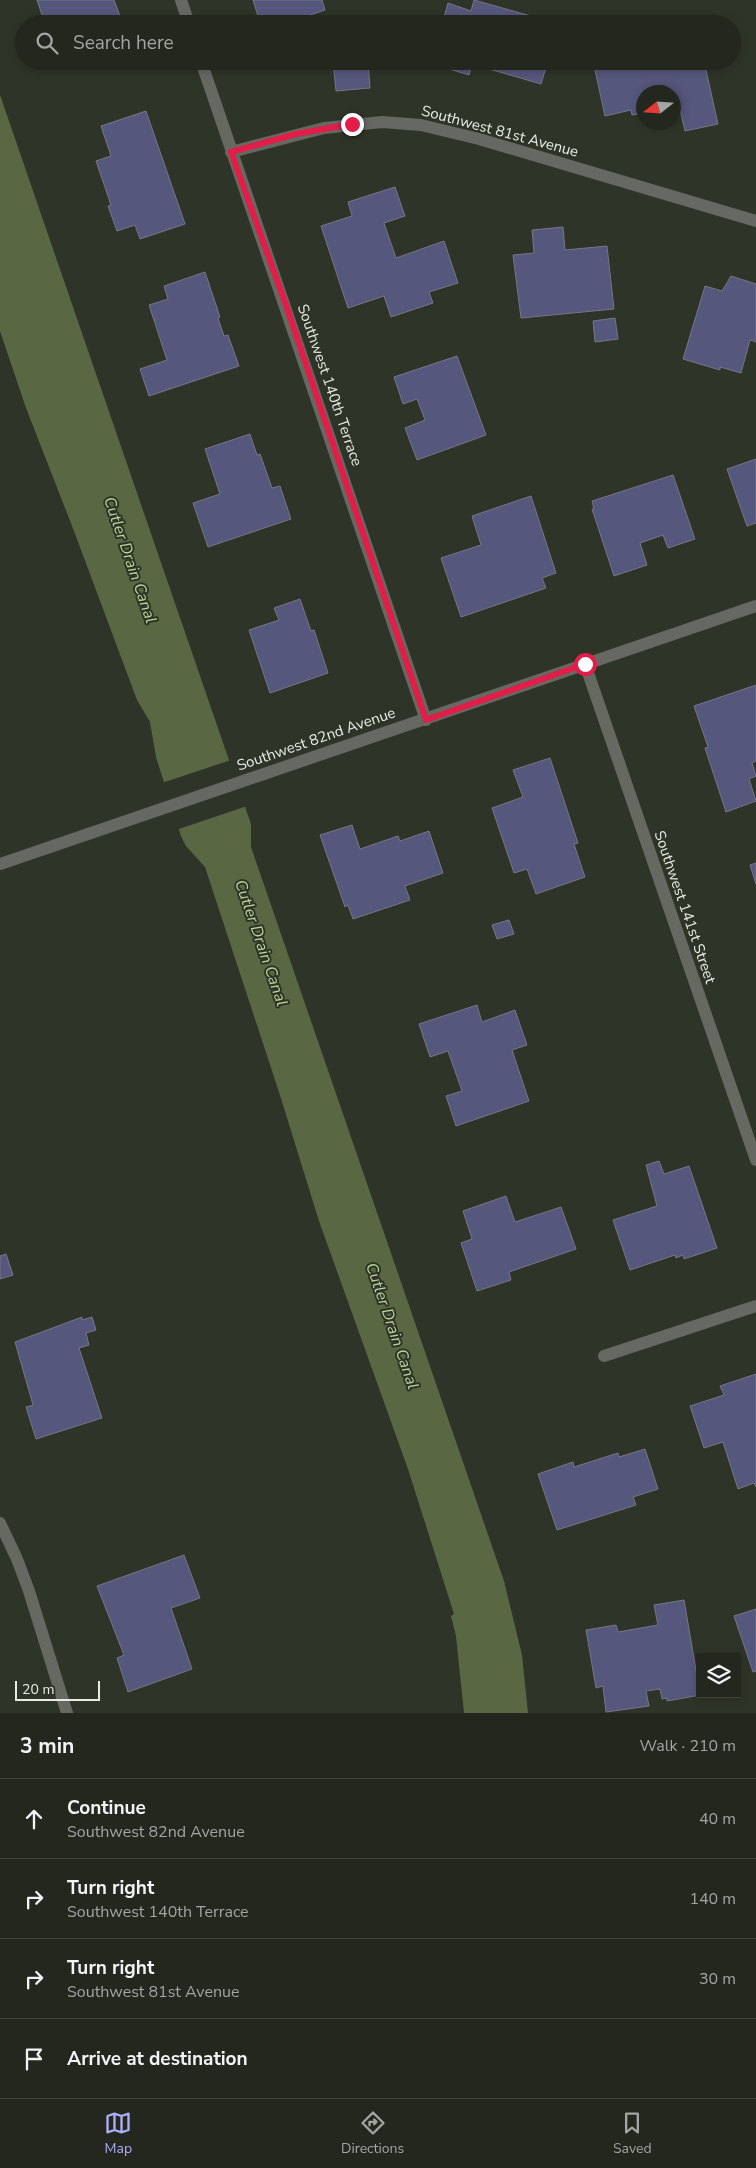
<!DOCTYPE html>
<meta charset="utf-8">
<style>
:root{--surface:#23271e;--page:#2b2f27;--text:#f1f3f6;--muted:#a3a5a4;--line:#40443c;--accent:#adaffb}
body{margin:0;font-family:"Nunito Sans",sans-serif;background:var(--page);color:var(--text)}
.controls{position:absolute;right:15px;bottom:15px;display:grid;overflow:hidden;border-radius:0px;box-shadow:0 2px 8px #0003}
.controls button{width:45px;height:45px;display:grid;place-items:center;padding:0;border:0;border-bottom:1px solid var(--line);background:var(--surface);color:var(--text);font:25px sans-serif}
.compass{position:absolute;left:636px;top:85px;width:45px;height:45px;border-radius:50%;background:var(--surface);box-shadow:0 2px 8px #0003;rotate:253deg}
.scale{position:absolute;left:15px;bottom:12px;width:85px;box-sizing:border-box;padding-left:5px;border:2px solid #e8ece4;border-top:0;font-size:14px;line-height:18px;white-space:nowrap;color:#e8ece4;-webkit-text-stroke:4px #2f3428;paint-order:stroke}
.stop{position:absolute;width:15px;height:15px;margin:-11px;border:4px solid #e11d48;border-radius:50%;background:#fff}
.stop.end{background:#e11d48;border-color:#fff;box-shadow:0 1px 5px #0008}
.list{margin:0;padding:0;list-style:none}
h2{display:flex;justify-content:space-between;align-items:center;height:65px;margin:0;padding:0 20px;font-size:21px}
h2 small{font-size:16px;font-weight:400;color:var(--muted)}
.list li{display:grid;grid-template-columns:32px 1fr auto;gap:15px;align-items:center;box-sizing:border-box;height:80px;padding:0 20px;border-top:1px solid var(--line)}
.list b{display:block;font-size:19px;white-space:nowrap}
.list p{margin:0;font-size:16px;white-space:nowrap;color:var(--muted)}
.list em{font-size:16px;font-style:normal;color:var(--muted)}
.icon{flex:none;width:28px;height:28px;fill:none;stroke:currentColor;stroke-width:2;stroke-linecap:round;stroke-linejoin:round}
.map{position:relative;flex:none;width:756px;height:1713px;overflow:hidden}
.search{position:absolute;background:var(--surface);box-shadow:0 2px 8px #0003;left:15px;right:15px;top:15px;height:55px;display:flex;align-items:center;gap:12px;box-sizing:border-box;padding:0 18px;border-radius:28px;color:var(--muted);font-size:19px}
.sheet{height:385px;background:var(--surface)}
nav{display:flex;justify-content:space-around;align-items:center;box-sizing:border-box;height:70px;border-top:1px solid var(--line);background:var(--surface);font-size:14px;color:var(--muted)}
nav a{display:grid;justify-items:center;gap:2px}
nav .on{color:var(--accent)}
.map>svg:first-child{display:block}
.water{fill:#596843}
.pier{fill:#2f3428}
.building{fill:#56577c;stroke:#767684}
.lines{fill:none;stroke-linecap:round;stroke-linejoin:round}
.minor{stroke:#666862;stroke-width:12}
.route{stroke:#e11d48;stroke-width:6}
.labels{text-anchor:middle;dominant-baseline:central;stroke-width:4;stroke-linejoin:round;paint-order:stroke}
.street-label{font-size:15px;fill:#e8ece4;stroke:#2f3428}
.water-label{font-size:16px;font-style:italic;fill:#bad596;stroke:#2f3428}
</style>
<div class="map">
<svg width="756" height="1713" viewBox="0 0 756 1713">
<rect width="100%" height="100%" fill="#2f3428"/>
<!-- water -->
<path class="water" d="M0,95L251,824V847L504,1581L522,1655L528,1713H464L456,1636L451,1616L454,1614L408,1469L319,1221L279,1092L205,867L186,846L181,836L156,757L150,722L137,700L74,531L26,408L0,331Z"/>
<!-- pier -->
<path class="pier" d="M231,760L247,806L176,830L162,783Z"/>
<!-- building -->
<path class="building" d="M37,0H114L123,24H45Z
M253,0H322L325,10L310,15L314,24H266L263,15L258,16Z
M474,0L538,18L536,24H442L448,3L471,11Z
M78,61H103L81,69Z
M368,61L370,88L336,91L333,62Z
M431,61H548L541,84L472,64L469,75L430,63Z
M593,61H704L718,124L685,131L679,105L674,106V92H644V113L632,115L631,110L605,116Z
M146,111L185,224L140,239L135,225L117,231L108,206L111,205L96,161L111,156L101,126Z
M395,187L405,216L384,223L396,258L444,241L458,283L429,292L433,303L391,317L384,296L348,308L321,226L352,216L348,202Z
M563,227L565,250L607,246L614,309L521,318L513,255L534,253L532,230Z
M205,272L220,317L218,318L224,336L228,335L239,366L149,396L140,369L167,360L149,305L168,299L164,286Z
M731,276L756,284V342L750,340L741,373L720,367V370L683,359L705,286L722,291Z
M615,318L618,339L595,342L593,321Z
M457,356L486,435L417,460L405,428L425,420L417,399L403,404L394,377Z
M250,434L257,455L260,454L272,488L280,486L291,519L208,547L193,503L220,494L205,449Z
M756,459V523L747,526L727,469Z
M673,475L695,539L668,548L663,535L640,543L647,565L614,576L592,509H594L592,501Z
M531,496L556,573L542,578L546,588L461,617L441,558L481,545L472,516Z
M300,599L311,631L314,630L328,673L270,693L249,630L279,620L274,608Z
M756,685V761L752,763L756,776L749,779L756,801L726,812L705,748L708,747L694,706Z
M550,758L578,843L574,844L585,877L536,894L527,869L514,873L492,808L523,797L513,770Z
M352,825L360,849L398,836L400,841L429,831L443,873L405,886L410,900L353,919L348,905L345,907L320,835Z
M756,863V884L750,865Z
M509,920L514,934L497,939L492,925Z
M477,1005L482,1022L515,1010L527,1045L512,1050L529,1101L456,1126L446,1096L462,1091L448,1051L430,1057L419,1024Z
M659,1161L664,1174L689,1166L717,1248L684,1259L683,1255L676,1258L675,1255L630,1270L613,1220L657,1206L646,1165Z
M506,1196L515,1222L561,1207L576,1249L509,1272L511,1280L477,1291L461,1243L472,1239L463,1211Z
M6,1254L13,1275L0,1279V1256Z
M82,1317V1320L92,1317L96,1330L86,1333L89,1345L79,1348L102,1418L36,1439L26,1407L33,1405L15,1342Z
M756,1374V1487L754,1483L738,1489L723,1442L704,1448L690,1406L724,1395L720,1386Z
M645,1449L658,1489L633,1497L636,1505L557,1530L538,1474L573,1462L574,1467L618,1453L619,1457Z
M184,1555L200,1598L171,1608L192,1669L128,1692L117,1658L124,1655L97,1586Z
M684,1600L700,1694L701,1695L667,1701V1698L662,1699L660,1689L646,1691L649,1706L606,1712L603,1686L596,1688L586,1630L616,1625L618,1632L658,1625L654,1605Z
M756,1609V1671L753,1672L734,1616Z"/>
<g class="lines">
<!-- minor -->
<path class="minor" d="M181,0L189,24
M201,61L426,720
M231,152L324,128L382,122L421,125L479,139L756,221
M585,664L756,1160
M0,864L756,606
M604,1356L756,1306
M0,1523L17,1559L29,1591L67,1713"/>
</g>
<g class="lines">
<!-- route -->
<path class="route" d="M352,124L296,134L231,152L287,308L426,720L585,664"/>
</g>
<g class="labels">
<!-- street labels -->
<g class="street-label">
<text transform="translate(500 131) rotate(15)">Southwest 81st Avenue</text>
<text transform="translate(330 385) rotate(71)">Southwest 140th Terrace</text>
<text transform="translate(316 739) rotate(-19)">Southwest 82nd Avenue</text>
<text transform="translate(685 907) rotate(71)">Southwest 141st Street</text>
</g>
<!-- water labels -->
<g class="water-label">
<text transform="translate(130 560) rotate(71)">Cutler Drain Canal</text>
<text transform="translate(261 943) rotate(71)">Cutler Drain Canal</text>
<text transform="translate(392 1326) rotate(71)">Cutler Drain Canal</text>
</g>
</g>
</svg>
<div class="controls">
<button><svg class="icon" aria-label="layers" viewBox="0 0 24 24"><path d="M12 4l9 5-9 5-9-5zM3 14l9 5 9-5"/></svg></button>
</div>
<svg class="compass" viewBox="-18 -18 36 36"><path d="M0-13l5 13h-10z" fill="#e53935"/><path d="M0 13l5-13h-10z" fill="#a3a5a4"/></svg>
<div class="scale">20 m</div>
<div class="stop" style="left:585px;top:664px"></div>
<div class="stop end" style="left:352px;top:124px"></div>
<div class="search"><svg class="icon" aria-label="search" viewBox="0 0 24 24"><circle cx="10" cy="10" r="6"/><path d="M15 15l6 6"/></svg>Search here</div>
</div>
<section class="sheet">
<h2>3 min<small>Walk · 210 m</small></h2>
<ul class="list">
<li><svg class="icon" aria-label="ahead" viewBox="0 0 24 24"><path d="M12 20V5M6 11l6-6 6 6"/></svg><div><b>Continue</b><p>Southwest 82nd Avenue</p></div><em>40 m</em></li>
<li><svg class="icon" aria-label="right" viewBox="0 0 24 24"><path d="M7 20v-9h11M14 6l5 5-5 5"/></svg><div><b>Turn right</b><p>Southwest 140th Terrace</p></div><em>140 m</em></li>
<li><svg class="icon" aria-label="right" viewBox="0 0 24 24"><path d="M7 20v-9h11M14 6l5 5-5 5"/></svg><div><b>Turn right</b><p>Southwest 81st Avenue</p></div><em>30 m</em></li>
<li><svg class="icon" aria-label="arrive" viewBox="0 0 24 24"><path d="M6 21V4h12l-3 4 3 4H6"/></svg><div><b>Arrive at destination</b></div></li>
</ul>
</section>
<nav>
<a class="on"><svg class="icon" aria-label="map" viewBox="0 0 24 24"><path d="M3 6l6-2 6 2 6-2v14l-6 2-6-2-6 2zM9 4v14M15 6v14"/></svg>Map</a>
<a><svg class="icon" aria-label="directions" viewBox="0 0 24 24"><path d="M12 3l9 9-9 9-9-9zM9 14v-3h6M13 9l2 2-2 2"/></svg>Directions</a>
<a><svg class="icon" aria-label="saved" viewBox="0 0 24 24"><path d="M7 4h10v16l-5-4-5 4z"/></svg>Saved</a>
</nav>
